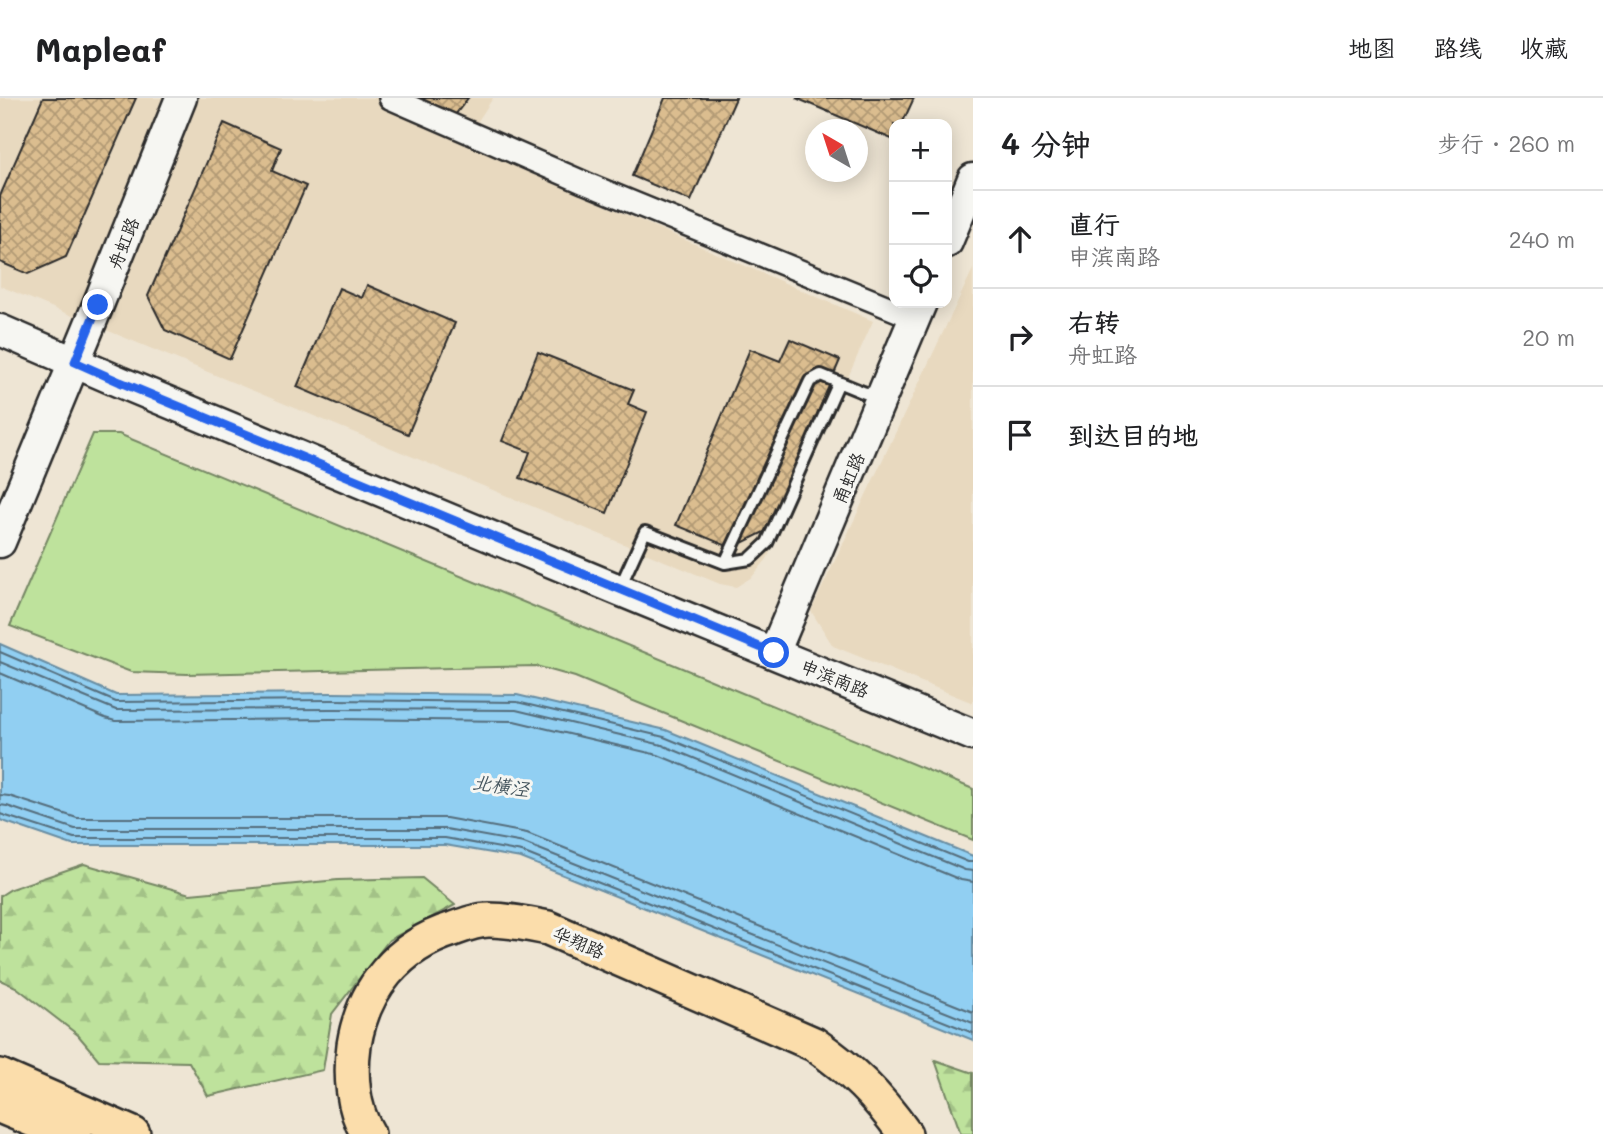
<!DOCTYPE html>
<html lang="zh">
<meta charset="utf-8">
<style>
:root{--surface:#fff;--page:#f2f2f2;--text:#202124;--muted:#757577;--line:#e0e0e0}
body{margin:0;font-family:Mali,"LXGW WenKai TC",sans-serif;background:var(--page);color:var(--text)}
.controls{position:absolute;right:21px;top:21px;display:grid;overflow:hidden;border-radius:14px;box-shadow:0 4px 18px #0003}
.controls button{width:63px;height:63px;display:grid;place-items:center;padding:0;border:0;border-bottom:2px solid var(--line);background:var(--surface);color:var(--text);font:35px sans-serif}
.compass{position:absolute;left:805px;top:21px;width:63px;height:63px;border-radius:50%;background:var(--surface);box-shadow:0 4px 18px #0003;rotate:321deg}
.stop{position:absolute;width:21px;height:21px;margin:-16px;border:5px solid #2563eb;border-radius:50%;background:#fff}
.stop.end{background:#2563eb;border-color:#fff;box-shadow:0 2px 7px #0008}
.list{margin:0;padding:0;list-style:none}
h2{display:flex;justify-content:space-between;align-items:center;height:91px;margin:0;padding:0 28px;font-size:30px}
h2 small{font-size:23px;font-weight:400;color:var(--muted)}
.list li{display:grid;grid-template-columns:46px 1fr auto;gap:21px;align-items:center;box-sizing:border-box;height:98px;padding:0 28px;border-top:2px solid var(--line)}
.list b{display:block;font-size:26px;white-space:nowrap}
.list p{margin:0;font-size:23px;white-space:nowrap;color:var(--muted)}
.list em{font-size:23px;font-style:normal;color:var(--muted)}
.icon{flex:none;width:38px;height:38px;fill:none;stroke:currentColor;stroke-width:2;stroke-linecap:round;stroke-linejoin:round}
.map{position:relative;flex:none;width:973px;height:1036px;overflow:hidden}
header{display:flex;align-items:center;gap:42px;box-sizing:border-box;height:98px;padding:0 35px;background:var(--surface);border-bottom:2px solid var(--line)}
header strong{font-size:33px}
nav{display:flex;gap:38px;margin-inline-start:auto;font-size:24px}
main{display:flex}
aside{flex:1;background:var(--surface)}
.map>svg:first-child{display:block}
.built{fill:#e8d9bf}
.forest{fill:url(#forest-firs);stroke:#748664;stroke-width:2}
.park{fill:#bee29c;stroke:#748664;stroke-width:2}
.water{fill:#91cff2;stroke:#688da2;stroke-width:2}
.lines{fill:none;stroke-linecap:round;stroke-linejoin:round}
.shore{stroke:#546d7b;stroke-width:2}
.building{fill:url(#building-cross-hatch);stroke:#2b2b2b;stroke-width:2}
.lane-casing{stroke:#2b2b2b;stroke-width:16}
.street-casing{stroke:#2b2b2b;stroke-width:26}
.secondary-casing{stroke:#2b2b2b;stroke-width:35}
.primary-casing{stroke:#2b2b2b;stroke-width:38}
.highway-casing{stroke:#2b2b2b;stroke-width:42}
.lane{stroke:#f6f6f2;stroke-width:10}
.street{stroke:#f6f6f2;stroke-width:21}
.secondary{stroke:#f6f6f2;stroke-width:30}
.primary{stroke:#fbddab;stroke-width:33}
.highway{stroke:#fbddab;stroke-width:37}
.route{stroke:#2563eb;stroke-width:9}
.labels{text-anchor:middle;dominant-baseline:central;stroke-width:6;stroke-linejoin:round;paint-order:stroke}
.street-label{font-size:18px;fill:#2b2b2b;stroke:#f6f6f2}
.water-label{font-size:19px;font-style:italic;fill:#44545d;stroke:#f6f6f2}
</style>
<header>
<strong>Mapleaf</strong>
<nav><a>地图</a><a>路线</a><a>收藏</a></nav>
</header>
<main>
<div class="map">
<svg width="973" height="1036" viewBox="0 0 973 1036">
<defs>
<pattern id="forest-firs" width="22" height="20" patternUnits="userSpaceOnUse" patternTransform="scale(1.75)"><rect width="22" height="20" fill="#bee29c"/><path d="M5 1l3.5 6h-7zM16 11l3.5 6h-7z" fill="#a3c287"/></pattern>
<pattern id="building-cross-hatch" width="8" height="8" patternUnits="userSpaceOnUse" patternTransform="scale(1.75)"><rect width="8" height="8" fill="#dbbd8f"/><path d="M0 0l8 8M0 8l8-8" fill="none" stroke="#b29a75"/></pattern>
</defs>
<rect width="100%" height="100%" fill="#eee5d4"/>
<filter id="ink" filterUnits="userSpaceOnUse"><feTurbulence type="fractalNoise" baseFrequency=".0143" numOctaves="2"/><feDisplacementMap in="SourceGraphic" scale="14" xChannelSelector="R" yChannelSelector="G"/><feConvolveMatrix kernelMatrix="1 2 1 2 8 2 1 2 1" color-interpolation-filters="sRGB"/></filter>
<g filter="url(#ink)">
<!-- built -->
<path class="built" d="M0,0H493L463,46L873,223L767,461L752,479L736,489L720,486L0,188Z
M973,171V605L833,548L811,513Z"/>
<!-- forest -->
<path class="forest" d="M84,766L190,796L338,782L422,780L455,807L389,842L332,916L323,972L208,998L189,964L99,962L78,937L16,889L0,882V798L11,791Z
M935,962L973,975V1036H961Z"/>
<!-- park -->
<path class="park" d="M93,336H119L973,691V742L575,579L536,568L187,576L131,574L10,528Z"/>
<!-- water -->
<path class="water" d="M0,546L116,597L332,595L517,597L666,632L973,758V942L521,760L445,747H72L0,722Z"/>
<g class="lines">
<!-- shore -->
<path class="shore" d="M0,554L116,604L332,602L517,604L664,639L968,764H973
M0,564L116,612L332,611L516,612L662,647L965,772L973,773
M0,575L105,620L115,623L332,621L514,623L658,657L961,782L973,784
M0,697L9,698L77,720H446L527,735L973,914
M0,707L7,708L75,731H446L524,745L973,925
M0,716L74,740H445L522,754L973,935"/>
</g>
<!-- building -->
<path class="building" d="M43,0H136L66,159L28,176L0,164V98Z
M416,0H468L455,17Z
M665,0H736L691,103L632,78Z
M796,0H914L902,26H894V42Z
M224,25L281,50L272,73L306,88L230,261L165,232L148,198Z
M367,187L455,225L408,336L297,289L339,190L362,200Z
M790,241L840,262L768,432L732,450L676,427L750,251L780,263Z
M538,254L634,292L628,306L647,314L607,415L520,380L530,354L502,343Z"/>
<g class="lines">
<!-- lane casing -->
<g class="lane-casing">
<path id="lane" d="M725,465L810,283L821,277L865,295L880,294
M620,489L645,434L725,465L750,461L767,445L839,284"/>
</g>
<!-- street casing -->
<g class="street-casing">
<path id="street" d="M390,0L585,85L915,220"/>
</g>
<!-- secondary casing -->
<g class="secondary-casing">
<path id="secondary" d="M947,144L973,81
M0,232L120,284L619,492L973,637
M0,444L98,207L181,0
M774,555L921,205"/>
</g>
<!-- primary casing -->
<g class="primary-casing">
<path id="primary" d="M0,978L133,1036
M368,1036C352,1010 350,976 354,947C363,891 398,848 453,831C464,827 477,822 489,822C509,822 528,826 548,830L814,946C853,973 877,997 905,1036"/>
</g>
<!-- highway casing -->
<g class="highway-casing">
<path id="highway" d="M0,1006L72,1036"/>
</g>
<!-- lane -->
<use href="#lane" class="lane"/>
<!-- street -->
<use href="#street" class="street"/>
<!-- secondary -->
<use href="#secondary" class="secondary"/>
<!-- primary -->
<use href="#primary" class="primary"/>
<!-- highway -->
<use href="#highway" class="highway"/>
</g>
</g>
<g class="lines" filter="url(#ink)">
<!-- route -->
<path class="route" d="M98,207L75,264L120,284L774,555"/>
</g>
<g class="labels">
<!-- street labels -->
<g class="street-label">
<text transform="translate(123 145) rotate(-68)">舟虹路</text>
<text transform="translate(848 380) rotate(-67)">甬虹路</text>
<text transform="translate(835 580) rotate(22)">申滨南路</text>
<text transform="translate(579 844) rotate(23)">华翔路</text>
</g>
<!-- water labels -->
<g class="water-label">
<text transform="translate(501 687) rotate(8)">北横泾</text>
</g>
</g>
</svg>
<div class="controls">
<button>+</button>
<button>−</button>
<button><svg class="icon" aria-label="locate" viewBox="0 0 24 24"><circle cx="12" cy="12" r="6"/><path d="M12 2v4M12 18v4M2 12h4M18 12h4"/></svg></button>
</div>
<svg class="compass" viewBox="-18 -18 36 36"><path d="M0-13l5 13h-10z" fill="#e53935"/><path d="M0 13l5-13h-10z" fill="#757577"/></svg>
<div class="stop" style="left:774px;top:555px"></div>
<div class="stop end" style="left:98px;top:207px"></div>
</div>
<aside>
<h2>4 分钟<small>步行 · 260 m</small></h2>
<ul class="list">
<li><svg class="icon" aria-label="ahead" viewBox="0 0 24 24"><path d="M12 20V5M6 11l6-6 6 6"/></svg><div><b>直行</b><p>申滨南路</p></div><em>240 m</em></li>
<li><svg class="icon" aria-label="right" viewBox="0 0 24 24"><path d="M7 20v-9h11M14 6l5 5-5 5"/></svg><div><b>右转</b><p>舟虹路</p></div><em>20 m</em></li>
<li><svg class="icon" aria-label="arrive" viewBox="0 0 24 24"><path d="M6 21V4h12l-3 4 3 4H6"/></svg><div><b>到达目的地</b></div></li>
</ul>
</aside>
</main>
